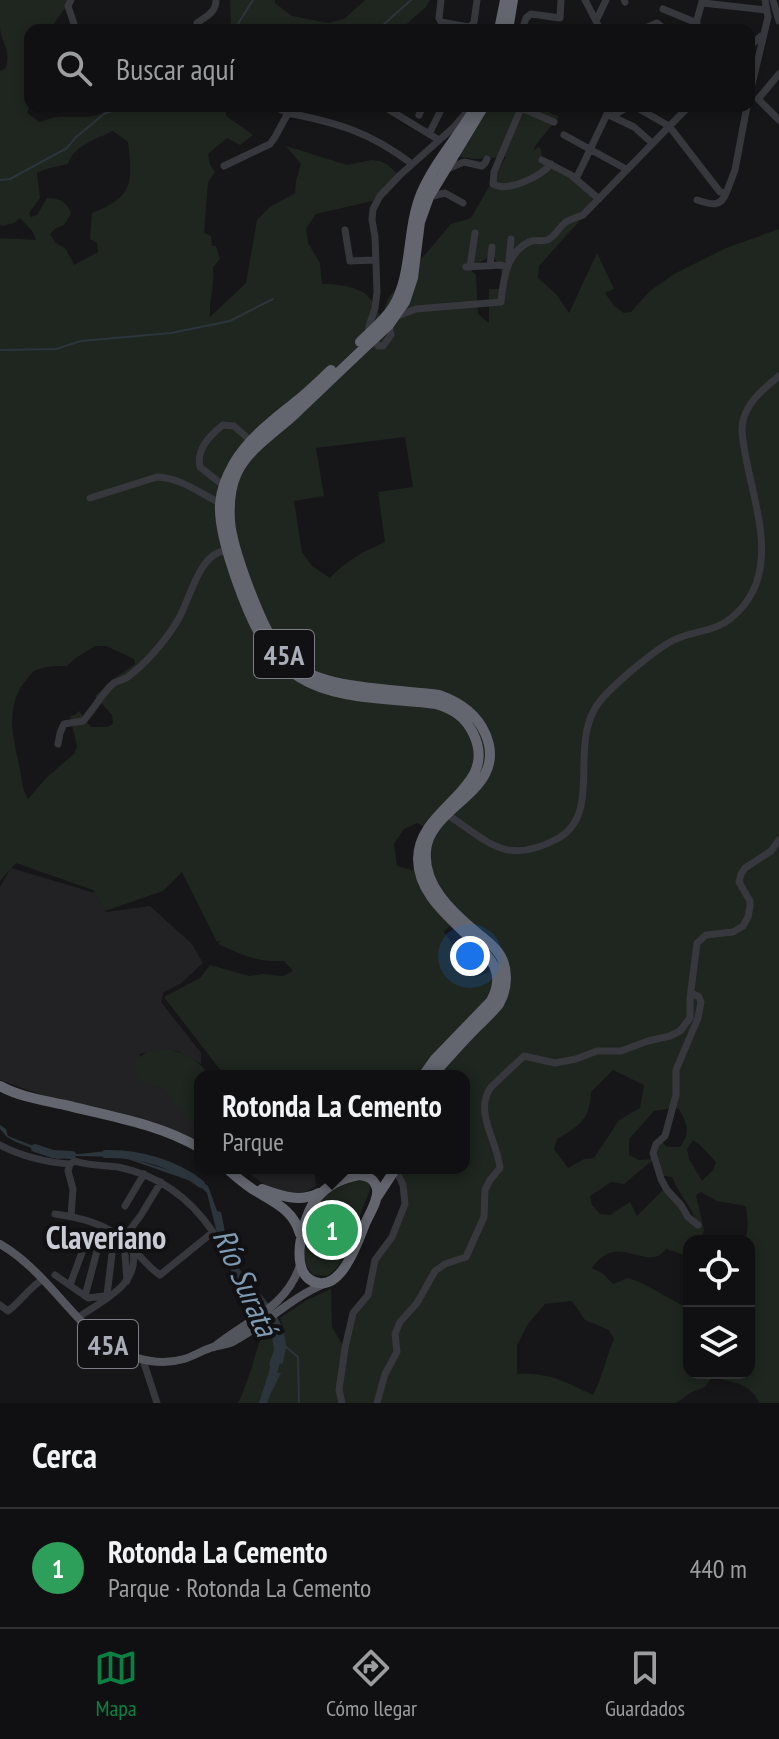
<!DOCTYPE html>
<html lang="es">
<meta charset="utf-8">
<style>
:root{--surface:#101012;--page:#1e1e20;--text:#f1f3f6;--muted:#9c9d9f;--line:#303032;--accent:#0b8043}
body{margin:0;font-family:"PT Sans Narrow",sans-serif;background:var(--page);color:var(--text)}
.controls{position:absolute;right:24px;bottom:24px;display:grid;overflow:hidden;border-radius:16px;box-shadow:0 4px 12px #0003}
.controls button{width:72px;height:72px;display:grid;place-items:center;padding:0;border:0;border-bottom:2px solid var(--line);background:var(--surface);color:var(--text);font:40px sans-serif}
.you{position:absolute;left:470px;top:956px;width:28px;height:28px;margin:-20px;border:6px solid #fff;border-radius:50%;background:#1a73e8;box-shadow:0 0 0 12px #1a73e833}
.badge{display:grid;place-items:center;width:52px;height:52px;border-radius:50%;background:var(--accent);color:#fff;font-size:26px;font-weight:700}
.pin{position:absolute;translate:-50% -50%;border:4px solid #fff;box-shadow:0 2px 8px #0006}
.popup{position:absolute;left:194px;top:1070px;width:276px;height:104px;box-sizing:border-box;display:grid;place-content:center;border-radius:16px;background:var(--surface);filter:drop-shadow(0 2px 6px #0005);font-size:26px;white-space:nowrap;color:var(--muted)}
.popup b{font-size:30px;color:var(--text)}
.popup::after{content:'';position:absolute;left:50%;top:100%;margin-left:-16px;border:16px solid transparent;border-top-color:var(--surface)}
.list{margin:0;padding:0;list-style:none}
h2{display:flex;justify-content:space-between;align-items:center;height:104px;margin:0;padding:0 32px;font-size:34px}
h2 small{font-size:26px;font-weight:400;color:var(--muted)}
.list li{display:grid;grid-template-columns:52px 1fr auto;gap:24px;align-items:center;box-sizing:border-box;height:120px;padding:0 32px;border-top:2px solid var(--line)}
.list b{display:block;font-size:30px;white-space:nowrap}
.list p{margin:0;font-size:26px;white-space:nowrap;color:var(--muted)}
.list em{font-size:26px;font-style:normal;color:var(--muted)}
.icon{flex:none;width:44px;height:44px;fill:none;stroke:currentColor;stroke-width:2;stroke-linecap:round;stroke-linejoin:round}
.map{position:relative;flex:none;width:779px;height:1403px;overflow:hidden}
.search{position:absolute;background:var(--surface);box-shadow:0 4px 12px #0003;left:24px;right:24px;top:24px;height:88px;display:flex;align-items:center;gap:20px;box-sizing:border-box;padding:0 28px;border-radius:16px;color:var(--muted);font-size:30px}
.sheet{height:224px;background:var(--surface)}
nav{display:flex;justify-content:space-around;align-items:center;box-sizing:border-box;height:112px;border-top:2px solid var(--line);background:var(--surface);font-size:22px;color:var(--muted)}
nav a{display:grid;justify-items:center;gap:4px}
nav .on{color:var(--accent)}
.map>svg:first-child{display:block}
.built{fill:#222225}
.green{fill:#1e261f;fill-rule:evenodd}
.water{fill:#2c353c}
.lines{fill:none;stroke-linecap:round;stroke-linejoin:round}
.stream{stroke:#2c353c;stroke-width:2}
.river{stroke:#2c353c;stroke-width:8}
.minor{stroke:#37383d;stroke-width:7}
.major{stroke:#53555c;stroke-width:8}
.highway{stroke:#63666e;stroke-width:10}
.labels{text-anchor:middle;dominant-baseline:central;stroke-width:8;stroke-linejoin:round;paint-order:stroke}
.shield{fill:#111113;stroke:#7b7e86;stroke-width:2}
.shield-label{font-size:28px;font-weight:bold;fill:#a8adb8}
.neighbourhood-label{font-size:32px;font-weight:bold;fill:#c9ccd4;stroke:#111113}
.water-label{font-size:32px;font-style:italic;fill:#7f9bb3;stroke:#111113}
</style>
<div class="map">
<svg width="779" height="1403" viewBox="0 0 779 1403">
<rect width="100%" height="100%" fill="#161618"/>
<!-- built -->
<path class="built" d="M11,868L95,893L106,912L150,906L192,944L203,963L180,984L164,992L161,1002L201,1053V1064L178,1051L160,1049L140,1054L139,1081L162,1088L200,1125V1144L165,1129L36,1093L0,1080V887Z
M242,1168H245L252,1175V1168H314L316,1186L304,1193L292,1194L273,1191Z"/>
<!-- green -->
<path class="green" d="M0,0H71L49,30H30V106L27,113L40,122C46,120 53,117 60,117C80,116 97,121 112,106H226V116L253,135L240,145L227,138L208,154L210,165L215,172L208,182L204,233L211,236L212,246H216L220,259L213,267C215,284 209,299 210,317L246,283L257,220L270,207L295,193L296,181L301,164L286,146L347,165L371,160L380,161L388,165L402,178L381,199L316,214L306,229L308,243L320,263L322,284C337,284 357,286 368,296C375,304 380,318 386,326L385,306L389,297L451,224L471,218L506,157L474,159L455,156L441,148L459,134L473,106H544L542,109L559,117C552,126 537,141 533,151L538,147L541,149L542,160L551,164L599,199L539,266L538,278L556,294L569,313L597,253L614,289L605,293L614,306L624,313L631,312L650,291L674,274L726,248L779,229V1403H759C752,1383 731,1382 712,1377L705,1387L690,1393L676,1403H238C250,1379 255,1353 264,1328L273,1340L285,1332L280,1318L305,1301L331,1289L332,1327L343,1346L352,1318L371,1288L373,1265L389,1239L405,1197L395,1168H464V1076H225L164,997L200,978L210,965L249,976L263,974L283,976L293,971L284,961C258,963 240,954 218,944L221,940L217,942L182,872L163,891L105,911L93,890L16,863L0,881V238L36,240L33,232L20,218L14,223L2,226L0,224V71L6,68C11,46 1,44 0,28C0,19 0,9 0,0ZM113,131L128,142C133,184 133,197 92,213L90,239L97,243L98,252L74,265L66,249L56,243L50,234L55,229L64,225L71,214C67,202 60,198 47,198L37,215L31,217L29,213L40,198L37,173L46,169L68,164C74,145 97,139 113,131ZM493,255L505,280L502,289H489V323L478,314L476,275L469,268ZM405,437L413,487L378,492L385,542C365,551 345,561 330,578L312,566L302,552L294,501L324,496L316,448ZM95,646H106L134,659L135,664L112,680L95,696L112,715L113,724L107,727H91L79,711L75,715L70,716L77,746L74,754L47,777L28,799C22,789 22,780 20,769C13,737 4,706 27,679C31,674 31,673 36,670C46,666 57,666 67,666L74,659ZM417,823L428,828L419,872L397,866L394,844L404,829ZM453,923L496,970L476,977L444,932ZM613,1070L644,1085L640,1108L619,1120L594,1158L584,1159L568,1168L554,1149L557,1139C579,1126 590,1120 591,1092ZM674,1108L679,1109C687,1123 691,1133 680,1147H667L660,1140L653,1153L661,1179L664,1176L672,1177C679,1194 691,1206 697,1224L672,1195L663,1190L637,1216L630,1202L610,1215L600,1214L592,1205L590,1196L611,1182L624,1184L654,1159L639,1160L629,1155V1139L654,1111ZM693,1140L700,1145L716,1162L713,1170L702,1181L689,1159L687,1149ZM701,1192L717,1201L746,1206L748,1227L745,1241H749V1373H689V1309L642,1283L628,1278L613,1284L602,1273L592,1268C618,1229 647,1275 666,1249L688,1256L689,1241H700L704,1230L696,1195ZM572,1301L585,1320L609,1330L614,1339C606,1357 603,1376 593,1395C566,1382 548,1372 517,1374V1345L528,1324L545,1304Z
M230,0H275V3L292,16L328,23L344,19L365,0H430L426,7L400,30H228L231,22Z
M160,1049C179,1049 198,1059 208,1074V1076H200V1131L196,1129L162,1088L139,1082L134,1070L136,1059L147,1052Z
M360,1180L370,1182L371,1186C368,1196 363,1206 360,1216C353,1238 347,1263 327,1276L313,1275C311,1272 307,1267 306,1264C302,1246 310,1208 325,1196C334,1188 348,1183 360,1180Z"/>
<!-- water -->
<path class="water" d="M0,1125L6,1129L8,1136L41,1149L48,1154H79L107,1151L198,1179L208,1186L217,1211L221,1212C225,1230 227,1250 237,1266C254,1290 284,1312 286,1345C287,1351 283,1357 283,1363L278,1365L277,1373H281L266,1403H262L267,1391L271,1389L274,1377L269,1364L274,1350L272,1337L259,1311L240,1289L231,1272L230,1265L219,1241L207,1193L198,1184L188,1180L122,1157L75,1156L58,1159L47,1156L37,1150L16,1142L7,1137L0,1129Z"/>
<g class="lines">
<!-- stream -->
<path class="stream" d="M237,30L239,22L253,0
M375,30L383,25L411,0
M0,180L10,179L67,148L75,138L104,114L125,106
M0,350L56,349L81,341L171,333L230,321L273,299
M285,1346L298,1357L299,1403"/>
<!-- river -->
<path class="river" d="M35,1148L53,1154L72,1155
M106,1154C138,1153 176,1164 201,1184
M263,1403L275,1366"/>
<!-- minor -->
<path class="minor" d="M71,0L68,6L76,30
M441,0L439,18L441,22L469,27L471,26L474,22L477,0
M585,0L596,21
M624,0L625,2
M702,0L703,3L767,10
M773,0L779,21
M663,9L697,23
M197,23C206,16 216,13 216,0
M522,30L526,18L531,14L560,18L561,0
M600,30L596,21L606,0
M641,30L657,23L666,30
M694,30L702,2
M749,47L761,36
M779,74L758,99L779,120
M749,97L768,17L765,0
M261,106L276,107L288,113
M383,106L439,140
M522,106L494,172L493,184C508,193 541,176 551,164
M634,106L669,126L720,192L723,193L727,191L735,170L747,106
M521,108L554,122
M607,114L634,127L652,143
M419,115L423,106
M613,116L629,106
M429,134L443,106
M564,135L626,169
M542,160L571,175L599,199
M224,166L270,144L275,137L288,113C338,123 370,132 412,164
M447,169L464,162L482,166L485,163L487,159
M576,179L607,114L608,106
M429,197L445,193L463,203
M697,200C712,205 721,208 727,191
M345,230L350,261L375,260
M509,261L511,239
M490,266L492,247
M466,267L501,265L507,267
M470,267L475,233
M395,317L416,309L501,302C503,281 506,253 529,242C535,239 541,242 547,240C555,237 559,227 566,222C571,219 578,217 583,215L689,106
M369,333V326L375,308L377,292L375,237L372,220L373,209L380,196L400,175L454,127L465,114L472,113
M374,338L378,346H383L391,335L389,325
M224,486L200,467C196,450 210,435 223,425L234,426L251,441
M90,498L157,477C182,478 199,493 220,503
M58,744L60,733L64,724L83,721C92,712 105,689 114,683C118,681 122,680 126,678C145,665 168,638 179,618C190,599 200,551 226,551
M448,815C489,842 506,866 557,839C605,813 566,743 600,701C614,684 651,653 670,642C682,635 696,633 710,629C731,623 748,605 756,584C771,543 752,494 745,453C743,440 740,429 744,417C750,399 765,388 779,376
M691,993L699,997L701,1002L698,1018L676,1070V1095L665,1136L656,1144L653,1153L661,1179L667,1190L681,1205L688,1217L698,1225
M0,1145C23,1157 45,1162 70,1164
M125,1206L144,1174
M55,1214C78,1217 105,1224 123,1239C136,1250 146,1266 160,1275L213,1232C190,1198 158,1175 118,1167C103,1165 89,1166 75,1161L70,1164L68,1171L73,1189L71,1216
M123,1239L141,1215L161,1182
M125,1255L127,1281
M55,1275L88,1298L104,1296
M70,1285L84,1247
M107,1295L112,1254
M85,1296L97,1251
M0,1305L8,1311C20,1302 29,1288 43,1279
M79,1317C103,1300 139,1285 133,1252
M143,1360L157,1403
M342,1403L339,1390L345,1348L353,1313L368,1295L375,1260L392,1237L405,1204L403,1185L395,1168
M377,1403L385,1374L397,1352L395,1334L400,1322L417,1303L435,1271L445,1264L466,1257L484,1217L485,1190L490,1180L500,1168C498,1142 473,1112 491,1087L524,1056L555,1063L576,1059L597,1051H621L648,1041L670,1036L680,1031L690,1018V998L697,943L706,935L733,932L743,926L748,917L750,907V901L739,882L741,874L745,868L771,851L779,840"/>
<!-- major -->
<path class="major" d="M0,1244C38,1266 62,1304 93,1333C117,1355 153,1368 184,1359C194,1356 203,1350 213,1347C221,1345 229,1345 236,1340C267,1323 292,1297 324,1284
M214,1347C246,1320 286,1309 300,1265"/>
<!-- highway -->
<path class="highway" d="M499,30L505,0
M508,30L513,0
M360,342C371,331 384,321 393,307C413,274 406,231 421,194C434,163 459,136 476,106
M331,370C319,381 307,393 294,403C272,421 249,438 234,463C227,475 221,490 220,504C218,538 248,619 268,648C276,659 287,670 299,677C337,701 393,698 436,704C453,709 465,717 473,733C501,789 418,806 418,859C418,895 452,919 475,943C482,950 490,957 494,966C500,978 497,990 491,1001L435,1059L423,1076
M432,1076C447,1059 462,1042 478,1026C485,1019 493,1012 499,1004C508,988 509,967 498,952C492,944 483,938 475,931C451,911 423,885 426,851C429,805 511,791 485,733C476,713 459,702 439,695C402,690 332,689 303,670C293,664 283,654 276,645C260,623 232,548 230,521C229,505 230,488 237,473C249,448 276,432 296,413C327,384 357,354 389,325L405,302L413,278L420,222L429,197L484,106
M0,1086C20,1097 43,1100 65,1105C110,1116 159,1124 200,1148
M226,1168C234,1175 242,1182 251,1188C272,1202 293,1208 300,1234
M359,1175C368,1176 375,1179 377,1189C379,1200 369,1214 365,1224C358,1241 343,1287 319,1283C285,1278 303,1215 317,1198C328,1184 343,1178 359,1175Z
M262,1189C282,1196 299,1203 319,1193
M377,1197L396,1168"/>
</g>
<g class="labels">
<!-- shield labels -->
<g class="shield">
<rect x="254" y="630" width="60" height="48" rx="6"/>
<rect x="78" y="1320" width="60" height="48" rx="6"/>
</g>
<g class="shield-label">
<text x="284" y="654">45A</text>
<text x="108" y="1344">45A</text>
</g>
<!-- neighbourhood labels -->
<g class="neighbourhood-label">
<text x="106" y="1237">Claveriano</text>
</g>
<!-- water labels -->
<g class="water-label">
<text transform="translate(246 1282) rotate(66)">Río Suratá</text>
</g>
</g>
</svg>
<div class="controls">
<button><svg class="icon" aria-label="locate" viewBox="0 0 24 24"><circle cx="12" cy="12" r="6"/><path d="M12 2v4M12 18v4M2 12h4M18 12h4"/></svg></button>
<button><svg class="icon" aria-label="layers" viewBox="0 0 24 24"><path d="M12 4l9 5-9 5-9-5zM3 14l9 5 9-5"/></svg></button>
</div>
<div class="you"></div>
<div class="pin badge" style="left:332px;top:1230px;background:#2e9e5b">1</div>
<div class="popup"><b>Rotonda La Cemento</b>Parque</div>
<div class="search"><svg class="icon" aria-label="search" viewBox="0 0 24 24"><circle cx="10" cy="10" r="6"/><path d="M15 15l6 6"/></svg>Buscar aquí</div>
</div>
<section class="sheet">
<h2>Cerca<small></small></h2>
<ul class="list">
<li><span class="badge" style="background:#2e9e5b">1</span><div><b>Rotonda La Cemento</b><p>Parque · Rotonda La Cemento</p></div><em>440 m</em></li>
</ul>
</section>
<nav>
<a class="on"><svg class="icon" aria-label="map" viewBox="0 0 24 24"><path d="M3 6l6-2 6 2 6-2v14l-6 2-6-2-6 2zM9 4v14M15 6v14"/></svg>Mapa</a>
<a><svg class="icon" aria-label="directions" viewBox="0 0 24 24"><path d="M12 3l9 9-9 9-9-9zM9 14v-3h6M13 9l2 2-2 2"/></svg>Cómo llegar</a>
<a><svg class="icon" aria-label="saved" viewBox="0 0 24 24"><path d="M7 4h10v16l-5-4-5 4z"/></svg>Guardados</a>
</nav>
